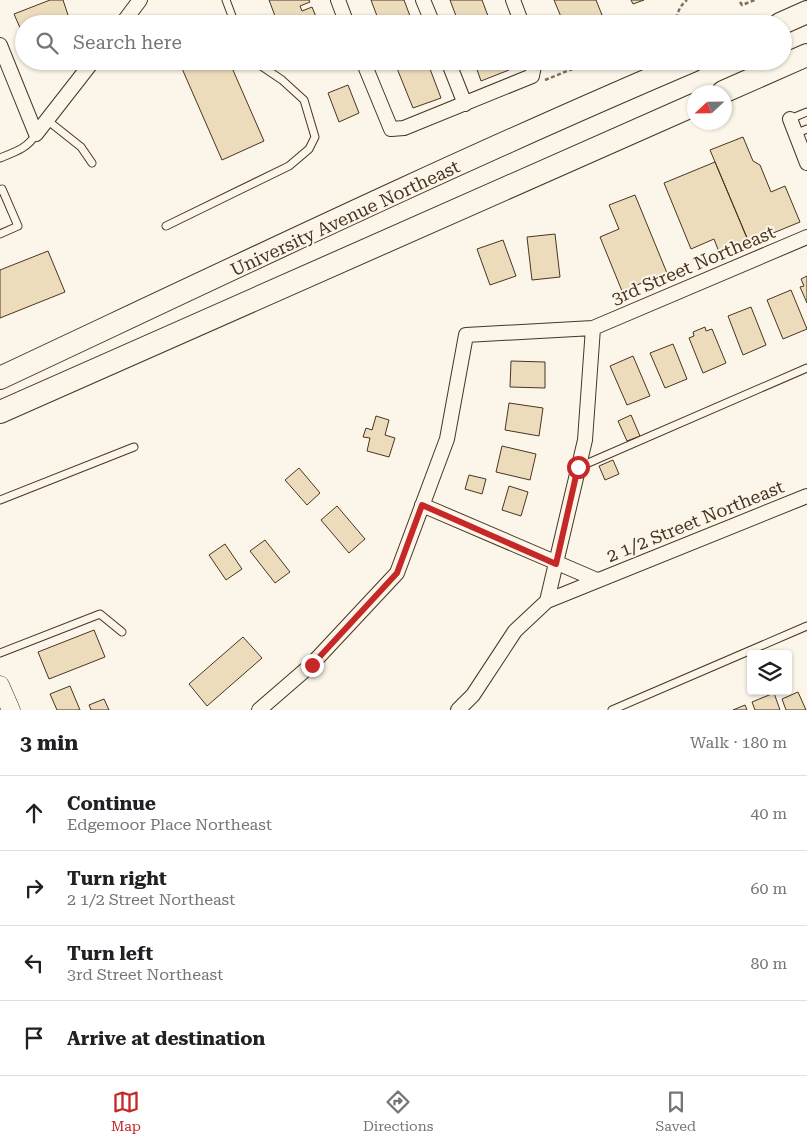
<!DOCTYPE html>
<meta charset="utf-8">
<style>
:root{--surface:#fff;--page:#f6f6f6;--text:#202124;--muted:#757577;--line:#e0e0e0;--accent:#c62828}
body{margin:0;font-family:"Roboto Serif",serif;background:var(--page);color:var(--text)}
.controls{position:absolute;right:15px;bottom:15px;display:grid;overflow:hidden;border-radius:5px;box-shadow:0 1px 4px #0004}
.controls button{width:45px;height:45px;display:grid;place-items:center;padding:0;border:0;border-bottom:1px solid var(--line);background:var(--surface);color:var(--text);font:25px sans-serif}
.compass{position:absolute;left:687px;top:85px;width:45px;height:45px;border-radius:50%;background:var(--surface);box-shadow:0 1px 4px #0004;rotate:248deg}
.stop{position:absolute;width:15px;height:15px;margin:-11px;border:4px solid #c62828;border-radius:50%;background:#fff}
.stop.end{background:#c62828;border-color:#fff;box-shadow:0 1px 5px #0008}
.list{margin:0;padding:0;list-style:none}
h2{display:flex;justify-content:space-between;align-items:center;height:65px;margin:0;padding:0 20px;font-size:21px}
h2 small{font-size:16px;font-weight:400;color:var(--muted)}
.list li{display:grid;grid-template-columns:32px 1fr auto;gap:15px;align-items:center;box-sizing:border-box;height:75px;padding:0 20px;border-top:1px solid var(--line)}
.list b{display:block;font-size:19px;white-space:nowrap}
.list p{margin:0;font-size:16px;white-space:nowrap;color:var(--muted)}
.list em{font-size:16px;font-style:normal;color:var(--muted)}
.icon{flex:none;width:28px;height:28px;fill:none;stroke:currentColor;stroke-width:2;stroke-linecap:round;stroke-linejoin:round}
.map{position:relative;flex:none;width:807px;height:710px;overflow:hidden}
.search{position:absolute;background:var(--surface);box-shadow:0 1px 4px #0004;left:15px;right:15px;top:15px;height:55px;display:flex;align-items:center;gap:12px;box-sizing:border-box;padding:0 18px;border-radius:28px;color:var(--muted);font-size:19px}
.sheet{height:365px;background:var(--surface)}
nav{display:flex;justify-content:space-around;align-items:center;box-sizing:border-box;height:70px;border-top:1px solid var(--line);background:var(--surface);font-size:14px;color:var(--muted)}
nav a{display:grid;justify-items:center;gap:2px}
nav .on{color:var(--accent)}
.map>svg:first-child{display:block}
.building{fill:#ecdcbc;stroke:#4a3520}
.lines{fill:none;stroke-linecap:round;stroke-linejoin:round}
.service-casing{stroke:#4a3520;stroke-width:9}
.minor-casing{stroke:#4a3520;stroke-width:16}
.tertiary-casing{stroke:#4a3520;stroke-width:19}
.primary-casing{stroke:#4a3520;stroke-width:24}
.path{stroke:#7f6f5c;stroke-width:2.5;stroke-dasharray:4 2.5;stroke-linecap:butt}
.service{stroke:#fbf6e9;stroke-width:7}
.minor{stroke:#fbf6e9;stroke-width:14}
.tertiary{stroke:#fbf6e9;stroke-width:18}
.primary{stroke:#fbf6e9;stroke-width:22}
.route{stroke:#c62828;stroke-width:6}
.labels{text-anchor:middle;dominant-baseline:central;stroke-width:4;stroke-linejoin:round;paint-order:stroke}
.street-label{font-size:18px;fill:#4a3520;stroke:#fbf6e9}
</style>
<div class="map">
<svg width="807" height="710" viewBox="0 0 807 710">
<rect width="100%" height="100%" fill="#fbf6e9"/>
<!-- building -->
<path class="building" d="M50,0H63L71,24H24V37L14,14Z
M269,0H309L310,2L300,6L302,11L312,7L319,24H278Z
M371,0H404L413,24H380Z
M450,0H482L491,24H459Z
M554,0H596L602,15L583,24H564Z
M631,0H644L633,4Z
M185,61H229L264,141L222,160L180,64Z
M394,61H427L441,98L413,108Z
M474,61H505L509,70L481,81Z
M348,85L359,113L339,122L328,93Z
M743,137L753,161L760,165L771,192L785,186L800,222L749,243L710,150Z
M715,162L748,240L719,252L714,239L691,249L664,183Z
M635,195L667,273L622,291L600,237L619,229L609,205Z
M555,234L560,277L532,280L527,237Z
M503,240L516,276L490,285L477,249Z
M48,251L65,292L0,318V270Z
M807,276V303L800,287L804,286L801,279Z
M791,290L807,329L783,339L767,300Z
M751,307L766,345L743,355L728,316Z
M705,327L706,331L712,329L726,363L703,373L689,338L694,336L693,332Z
M673,344L687,379L665,388L650,353Z
M633,356L650,396L627,405L610,366Z
M511,361L545,362V388L510,387Z
M509,403L543,408L539,436L505,430Z
M631,415L640,436L627,441L618,421Z
M376,416L389,420L385,435L395,438L389,457L367,451L370,438L363,437L366,428L372,430Z
M502,446L536,454L530,480L496,472Z
M613,460L619,474L605,480L599,466Z
M299,468L320,493L307,505L285,480Z
M469,475L486,479L482,494L465,489Z
M509,486L528,492L521,516L502,510Z
M337,506L365,539L349,553L321,520Z
M265,540L290,572L275,583L250,551Z
M225,544L242,569L226,580L209,555Z
M94,630L105,657L49,679L38,652Z
M243,637L262,658L207,706L189,684Z
M70,686L80,710H57L50,694Z
M798,692L806,710H786L782,699Z
M774,693L780,710H755L752,702Z
M104,699L109,710H91L89,705Z
M745,705L747,710H733Z"/>
<g class="lines">
<!-- service casing -->
<g class="service-casing">
<path id="service" d="M226,0L235,24
M790,119L807,112
M47,120L81,147L92,163
M795,134L807,129
M0,158C15,152 28,148 36,134
M0,190L2,189L18,226L0,234
M166,226L289,166L309,149L315,137L304,100L282,80L254,61
M579,467L807,368
M0,500L134,447
M0,653L100,614L122,632
M612,710L807,626"/>
</g>
<!-- minor casing -->
<g class="minor-casing">
<path id="minor" d="M338,0L347,24
M423,0L433,24
M513,0L522,24
M122,24L140,0
M0,45L36,134
M363,61L391,129L404,128L532,76L535,61
M448,61L465,104
M790,119L807,163
M36,134L93,61
M422,505L597,580
M547,601L807,496
M259,710L311,665L397,573L447,439L466,335L593,328L807,237
M458,710L473,695L515,631L547,601L585,440L593,328"/>
</g>
<!-- tertiary casing -->
<g class="tertiary-casing">
<path id="tertiary" d="M0,685L11,710"/>
</g>
<!-- primary casing -->
<g class="primary-casing">
<path id="primary" d="M780,24L807,12
M723,92L807,55
M0,378C230,270 459,160 692,61
M0,412L694,105"/>
</g>
<!-- path -->
<path class="path" d="M740,2L742,5L755,0
M673,24C678,15 678,7 687,0
M545,80L592,61"/>
<!-- service -->
<use href="#service" class="service"/>
<!-- minor -->
<use href="#minor" class="minor"/>
<!-- tertiary -->
<use href="#tertiary" class="tertiary"/>
<!-- primary -->
<use href="#primary" class="primary"/>
</g>
<g class="lines">
<!-- route -->
<path class="route" d="M312,665L397,573L422,505L556,564L578,467"/>
</g>
<g class="labels">
<!-- street labels -->
<g class="street-label">
<text transform="translate(345 218) rotate(-25)">University Avenue Northeast</text>
<text transform="translate(693 265) rotate(-23)">3rd Street Northeast</text>
<text transform="translate(695 521) rotate(-22)">2 1/2 Street Northeast</text>
</g>
</g>
</svg>
<div class="controls">
<button><svg class="icon" aria-label="layers" viewBox="0 0 24 24"><path d="M12 4l9 5-9 5-9-5zM3 14l9 5 9-5"/></svg></button>
</div>
<svg class="compass" viewBox="-18 -18 36 36"><path d="M0-13l5 13h-10z" fill="#e53935"/><path d="M0 13l5-13h-10z" fill="#757577"/></svg>
<div class="stop" style="left:578px;top:467px"></div>
<div class="stop end" style="left:312px;top:665px"></div>
<div class="search"><svg class="icon" aria-label="search" viewBox="0 0 24 24"><circle cx="10" cy="10" r="6"/><path d="M15 15l6 6"/></svg>Search here</div>
</div>
<section class="sheet">
<h2>3 min<small>Walk · 180 m</small></h2>
<ul class="list">
<li><svg class="icon" aria-label="ahead" viewBox="0 0 24 24"><path d="M12 20V5M6 11l6-6 6 6"/></svg><div><b>Continue</b><p>Edgemoor Place Northeast</p></div><em>40 m</em></li>
<li><svg class="icon" aria-label="right" viewBox="0 0 24 24"><path d="M7 20v-9h11M14 6l5 5-5 5"/></svg><div><b>Turn right</b><p>2 1/2 Street Northeast</p></div><em>60 m</em></li>
<li><svg class="icon" aria-label="left" viewBox="0 0 24 24"><path d="M17 20v-9H6M10 6l-5 5 5 5"/></svg><div><b>Turn left</b><p>3rd Street Northeast</p></div><em>80 m</em></li>
<li><svg class="icon" aria-label="arrive" viewBox="0 0 24 24"><path d="M6 21V4h12l-3 4 3 4H6"/></svg><div><b>Arrive at destination</b></div></li>
</ul>
</section>
<nav>
<a class="on"><svg class="icon" aria-label="map" viewBox="0 0 24 24"><path d="M3 6l6-2 6 2 6-2v14l-6 2-6-2-6 2zM9 4v14M15 6v14"/></svg>Map</a>
<a><svg class="icon" aria-label="directions" viewBox="0 0 24 24"><path d="M12 3l9 9-9 9-9-9zM9 14v-3h6M13 9l2 2-2 2"/></svg>Directions</a>
<a><svg class="icon" aria-label="saved" viewBox="0 0 24 24"><path d="M7 4h10v16l-5-4-5 4z"/></svg>Saved</a>
</nav>
